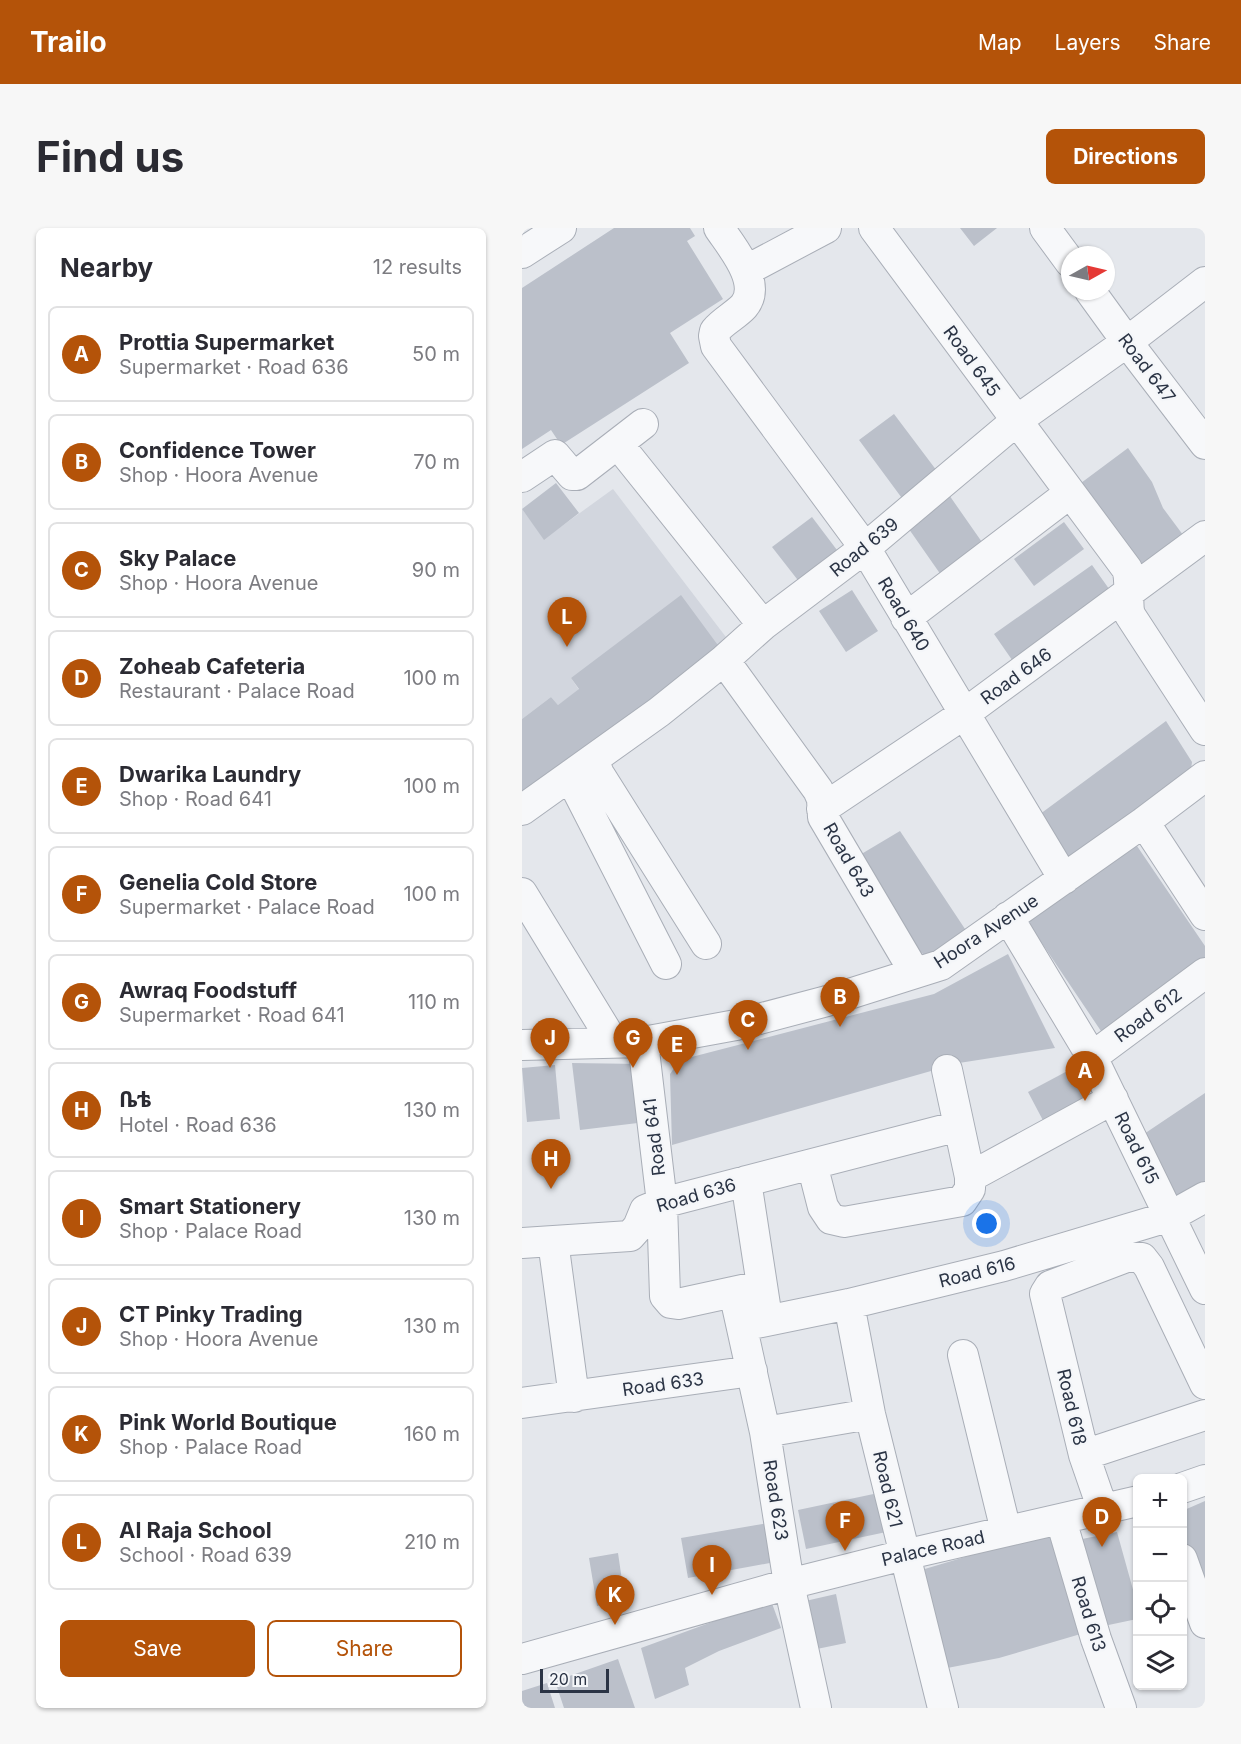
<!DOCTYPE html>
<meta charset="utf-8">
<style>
:root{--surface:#fff;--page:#f7f7f7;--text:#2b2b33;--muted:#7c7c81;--line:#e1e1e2;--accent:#b45309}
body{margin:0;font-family:Inter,"Noto Sans Ethiopic",sans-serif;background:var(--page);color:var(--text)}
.controls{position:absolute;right:18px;bottom:18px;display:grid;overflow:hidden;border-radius:9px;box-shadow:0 2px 4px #0004}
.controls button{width:54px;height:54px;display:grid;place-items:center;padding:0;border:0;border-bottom:2px solid var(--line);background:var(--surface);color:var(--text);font:30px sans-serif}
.compass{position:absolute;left:539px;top:18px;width:54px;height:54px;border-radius:50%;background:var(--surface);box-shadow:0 2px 4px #0004;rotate:82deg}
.scale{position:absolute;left:18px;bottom:15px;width:69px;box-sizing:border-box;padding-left:6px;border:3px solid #2b3445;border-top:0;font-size:16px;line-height:21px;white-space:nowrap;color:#2b3445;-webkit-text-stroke:4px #f4f6f9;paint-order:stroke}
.you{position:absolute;left:465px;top:996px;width:21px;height:21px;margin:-15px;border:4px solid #fff;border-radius:50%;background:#1a73e8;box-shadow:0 0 0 9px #1a73e833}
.badge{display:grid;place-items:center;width:39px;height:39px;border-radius:50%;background:var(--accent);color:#fff;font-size:20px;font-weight:700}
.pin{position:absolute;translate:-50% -50px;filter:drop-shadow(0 2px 3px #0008)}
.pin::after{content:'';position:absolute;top:32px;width:21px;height:18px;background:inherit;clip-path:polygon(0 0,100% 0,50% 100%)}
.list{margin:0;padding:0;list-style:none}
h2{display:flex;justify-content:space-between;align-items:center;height:78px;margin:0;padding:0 24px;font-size:26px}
h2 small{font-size:20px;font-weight:400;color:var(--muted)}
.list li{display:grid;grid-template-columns:39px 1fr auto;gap:18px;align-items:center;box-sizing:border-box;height:96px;margin:0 12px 12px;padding:0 12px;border:2px solid var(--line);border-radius:9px}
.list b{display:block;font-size:22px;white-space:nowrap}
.list p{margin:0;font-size:20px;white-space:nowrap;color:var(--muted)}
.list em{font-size:20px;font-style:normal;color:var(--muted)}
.actions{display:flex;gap:12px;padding:18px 24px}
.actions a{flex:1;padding:14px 0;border:2px solid var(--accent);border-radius:9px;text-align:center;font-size:21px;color:var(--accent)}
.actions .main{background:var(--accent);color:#fff}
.icon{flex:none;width:33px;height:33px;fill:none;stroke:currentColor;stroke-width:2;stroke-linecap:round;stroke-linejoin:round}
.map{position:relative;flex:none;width:683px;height:1480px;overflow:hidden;border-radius:9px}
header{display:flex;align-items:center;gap:36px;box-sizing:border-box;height:84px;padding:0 30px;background:var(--accent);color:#fff}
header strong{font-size:28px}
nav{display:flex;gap:33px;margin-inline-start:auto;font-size:21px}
.intro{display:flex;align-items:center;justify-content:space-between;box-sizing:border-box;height:144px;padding:0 36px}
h1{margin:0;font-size:42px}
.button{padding:15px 27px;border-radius:9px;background:var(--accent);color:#fff;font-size:21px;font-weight:700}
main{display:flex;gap:36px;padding:0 36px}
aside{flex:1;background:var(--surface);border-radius:9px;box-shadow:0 2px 4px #0004}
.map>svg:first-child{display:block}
.built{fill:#d2d6de}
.building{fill:#bbc0ca}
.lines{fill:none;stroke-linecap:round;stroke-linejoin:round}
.minor-casing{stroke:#a9aeb7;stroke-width:32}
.minor{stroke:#f7f8fa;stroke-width:30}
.labels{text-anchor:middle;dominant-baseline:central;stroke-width:4.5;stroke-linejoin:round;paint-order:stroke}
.street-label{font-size:18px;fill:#2b3445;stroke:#f4f6f9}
</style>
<header>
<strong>Trailo</strong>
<nav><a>Map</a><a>Layers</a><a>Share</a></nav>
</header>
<div class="intro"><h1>Find us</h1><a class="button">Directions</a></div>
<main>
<aside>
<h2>Nearby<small>12 results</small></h2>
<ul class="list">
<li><span class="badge">A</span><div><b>Prottia Supermarket</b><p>Supermarket · Road 636</p></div><em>50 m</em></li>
<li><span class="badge">B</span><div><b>Confidence Tower</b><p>Shop · Hoora Avenue</p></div><em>70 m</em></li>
<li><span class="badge">C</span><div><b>Sky Palace</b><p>Shop · Hoora Avenue</p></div><em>90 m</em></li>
<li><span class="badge">D</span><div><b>Zoheab Cafeteria</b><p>Restaurant · Palace Road</p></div><em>100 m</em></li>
<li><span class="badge">E</span><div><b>Dwarika Laundry</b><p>Shop · Road 641</p></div><em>100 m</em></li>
<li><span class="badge">F</span><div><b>Genelia Cold Store</b><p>Supermarket · Palace Road</p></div><em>100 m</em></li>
<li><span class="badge">G</span><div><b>Awraq Foodstuff</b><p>Supermarket · Road 641</p></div><em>110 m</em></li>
<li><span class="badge">H</span><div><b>ቤቴ</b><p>Hotel · Road 636</p></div><em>130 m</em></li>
<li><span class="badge">I</span><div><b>Smart Stationery</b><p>Shop · Palace Road</p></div><em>130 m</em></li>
<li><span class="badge">J</span><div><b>CT Pinky Trading</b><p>Shop · Hoora Avenue</p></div><em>130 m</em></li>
<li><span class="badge">K</span><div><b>Pink World Boutique</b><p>Shop · Palace Road</p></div><em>160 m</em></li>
<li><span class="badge">L</span><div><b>Al Raja School</b><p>School · Road 639</p></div><em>210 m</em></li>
</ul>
<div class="actions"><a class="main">Save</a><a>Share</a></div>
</aside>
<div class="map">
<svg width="683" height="1480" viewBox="0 0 683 1480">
<rect width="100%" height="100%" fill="#e4e7ec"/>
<!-- built -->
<path class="built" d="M91,261L210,417L49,450L57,462L36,477L29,469L0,491V281L22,311Z"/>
<!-- building -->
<path class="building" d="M92,0H168L173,8L165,13L201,71L148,105L167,135L39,217L29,202L0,221V60Z
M438,0H475L452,18Z
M372,186L421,251L385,277L337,212Z
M606,220L630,254L641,280L667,315L625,346L559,255Z
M34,255L57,285L22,312L0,281Z
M425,264L462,317L419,347L382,294Z
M290,289L321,330L282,360L250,319Z
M542,294L562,321L512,358L492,331Z
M570,337L590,365L497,442L472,406Z
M330,362L356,403L324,424L297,383Z
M159,367L198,420L0,570V491L29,469L36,477L57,461L49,450Z
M644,493L670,534L668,549L553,636L534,630L510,592Z
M378,603L445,704L409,731L384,715L331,631Z
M615,618L683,718V736L581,806L505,693Z
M486,726L533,820L437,835L150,917L148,846L158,832L412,766Z
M50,835L118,836L124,894L58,902Z
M33,837L38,891L5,894L0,840Z
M551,840L570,876L525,900L506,864Z
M683,865V964L655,970L616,910Z
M361,1264L369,1303L284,1321L276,1282Z
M683,1273V1358L678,1361L660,1315V1283Z
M246,1295L253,1334L166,1350L159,1310Z
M595,1304L615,1376V1391L577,1399L550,1313Z
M534,1306L562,1405L477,1430L420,1441L396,1343L453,1326Z
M96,1325L103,1373L75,1378L67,1330Z
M314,1366L324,1415L290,1422L279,1374Z
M248,1370L259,1400L197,1423L163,1440L167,1457L133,1471L119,1420L190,1394L212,1383Z
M96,1431L113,1480H42L33,1453Z
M25,1455L33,1480H0V1463Z"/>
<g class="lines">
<!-- minor casing -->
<g class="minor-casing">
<path id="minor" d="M197,0C209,18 241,55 222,78C214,87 201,93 193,103L192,108L194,118L343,320L542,651
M352,0L605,341C611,357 603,371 608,387L683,502
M523,0L548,34
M0,25L39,0
M225,42L304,0
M568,63L605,114L683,216
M96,216L241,397
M0,249L33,227L50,247H55L121,196
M384,390L548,265
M202,432L296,562L300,571L301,589L393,745
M71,532L77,546L184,716
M48,548L144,736
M300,581L442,486L683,308
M0,582L137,484L202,432L241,397L343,320L494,193L605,114L683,54
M622,594L683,687
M0,665L91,814
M486,689L570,829L683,1061
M121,814L140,975L143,1068L149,1075L156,1076L239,1058
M0,817L121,814L214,797L305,773L419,737L622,594L683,548
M570,829L683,745
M290,936L301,979L309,991L322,994L440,973L448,961V949L425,842
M448,949L591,871
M224,953L243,1077
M31,1013L52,1169
M0,1015L108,1008L116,999L123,982L140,975L437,898
M212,1064L243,1204L267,1356L294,1480
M327,1076L348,1186L421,1480
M220,1098L327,1076L482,1038L649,988L683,969
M441,1127L484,1303
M0,1175L230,1143
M243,1204L348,1186
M562,1227L683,1187
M660,1260L683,1252
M581,1282L562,1227L523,1066L528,1058L607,1028L620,1030L627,1039L683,1156
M539,1292L574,1411L599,1480
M660,1331L683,1395
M0,1431L267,1356L382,1327L616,1273"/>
</g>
<!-- minor -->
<use href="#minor" class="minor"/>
</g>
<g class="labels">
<!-- street labels -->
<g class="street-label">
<text transform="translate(450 133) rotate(54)">Road 645</text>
<text transform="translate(625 140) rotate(53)">Road 647</text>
<text transform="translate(342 319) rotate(-39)">Road 639</text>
<text transform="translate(382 386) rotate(59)">Road 640</text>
<text transform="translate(494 448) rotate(-36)">Road 646</text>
<text transform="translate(327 632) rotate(60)">Road 643</text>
<text transform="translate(464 703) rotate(-33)">Hoora Avenue</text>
<text transform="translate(626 787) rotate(-36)">Road 612</text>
<text transform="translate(132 909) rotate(-97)">Road 641</text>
<text transform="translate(615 920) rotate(64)">Road 615</text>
<text transform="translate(174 967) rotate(-16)">Road 636</text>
<text transform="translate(455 1044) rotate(-14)">Road 616</text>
<text transform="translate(141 1156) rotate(-8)">Road 633</text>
<text transform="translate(550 1179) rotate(77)">Road 618</text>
<text transform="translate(366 1261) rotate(77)">Road 621</text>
<text transform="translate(254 1272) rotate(81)">Road 623</text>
<text transform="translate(411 1320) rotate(-13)">Palace Road</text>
<text transform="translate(567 1386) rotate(73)">Road 613</text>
</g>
</g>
</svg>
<div class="controls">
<button>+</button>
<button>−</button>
<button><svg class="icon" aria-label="locate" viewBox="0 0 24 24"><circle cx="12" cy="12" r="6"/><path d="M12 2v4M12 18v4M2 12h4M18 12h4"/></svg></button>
<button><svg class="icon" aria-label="layers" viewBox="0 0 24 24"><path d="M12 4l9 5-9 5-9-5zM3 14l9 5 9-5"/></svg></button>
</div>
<svg class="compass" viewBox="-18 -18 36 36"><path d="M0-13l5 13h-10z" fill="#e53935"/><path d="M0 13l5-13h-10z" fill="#7c7c81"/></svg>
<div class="scale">20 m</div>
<div class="you"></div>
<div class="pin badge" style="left:563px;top:873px">A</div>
<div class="pin badge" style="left:318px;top:799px">B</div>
<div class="pin badge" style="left:226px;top:822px">C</div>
<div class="pin badge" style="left:580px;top:1319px">D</div>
<div class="pin badge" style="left:155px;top:847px">E</div>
<div class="pin badge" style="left:323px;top:1323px">F</div>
<div class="pin badge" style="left:111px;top:840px">G</div>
<div class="pin badge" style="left:29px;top:961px">H</div>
<div class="pin badge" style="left:190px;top:1367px">I</div>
<div class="pin badge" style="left:28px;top:840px">J</div>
<div class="pin badge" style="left:93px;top:1397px">K</div>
<div class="pin badge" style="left:45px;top:419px">L</div>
</div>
</main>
